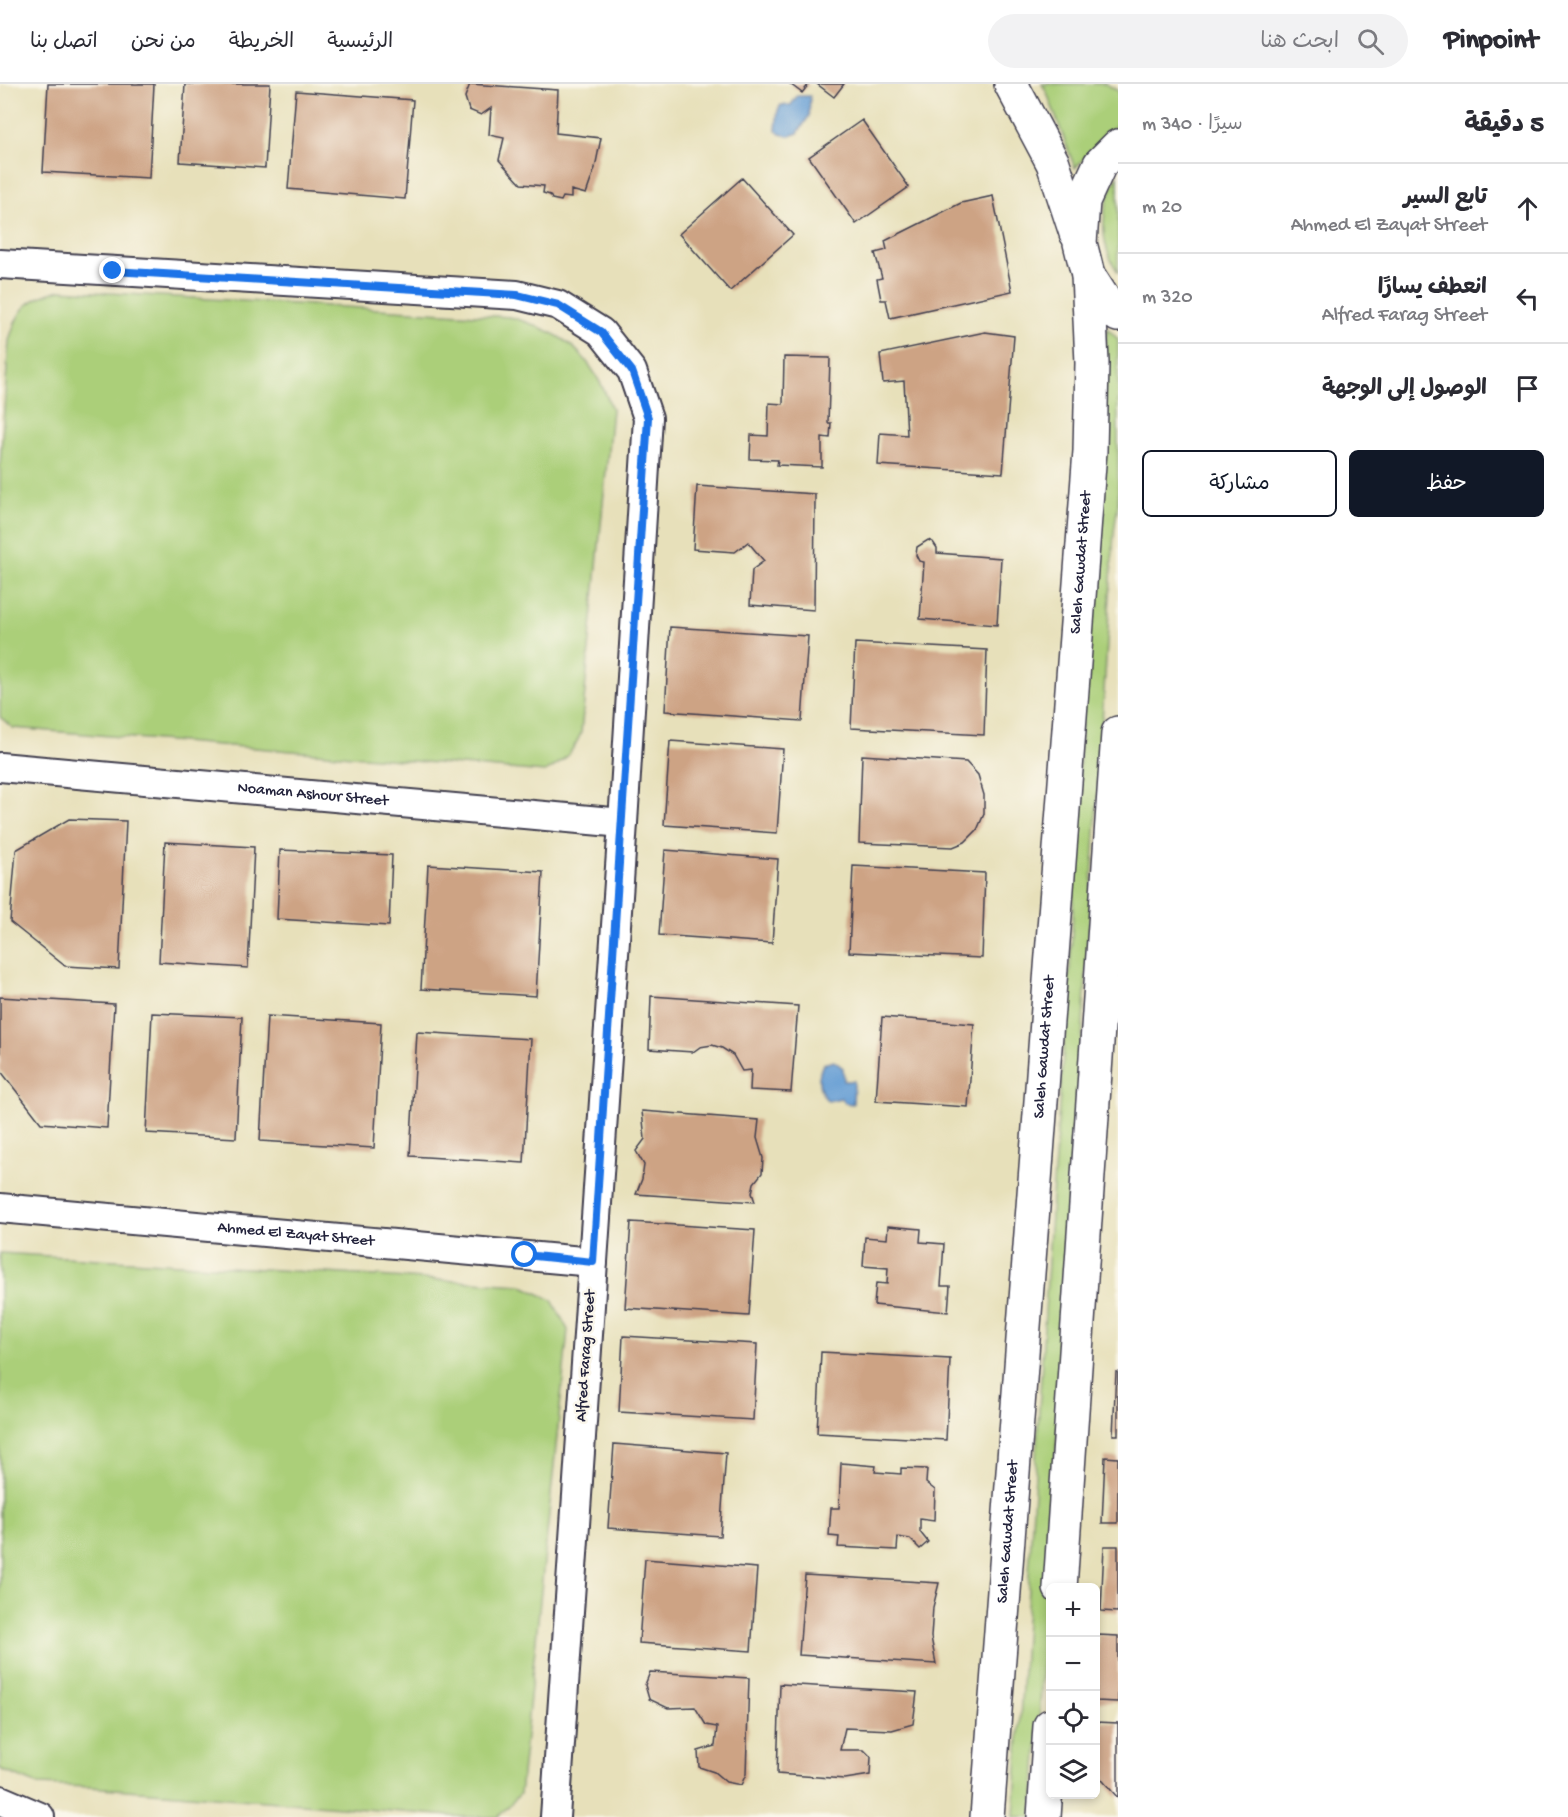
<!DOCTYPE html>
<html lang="ar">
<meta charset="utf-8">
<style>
:root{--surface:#fff;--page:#f2f2f3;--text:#2b2b33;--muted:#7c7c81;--line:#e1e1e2;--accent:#111827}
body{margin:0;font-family:"Gochi Hand","Playpen Sans Arabic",sans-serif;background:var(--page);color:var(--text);direction:rtl}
.controls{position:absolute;right:18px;bottom:18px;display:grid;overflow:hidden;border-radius:9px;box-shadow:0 3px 9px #0003}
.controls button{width:54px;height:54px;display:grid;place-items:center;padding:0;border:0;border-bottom:2px solid var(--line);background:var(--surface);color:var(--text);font:30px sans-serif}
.stop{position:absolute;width:18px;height:18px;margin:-14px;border:4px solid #1a73e8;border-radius:50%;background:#fff}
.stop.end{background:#1a73e8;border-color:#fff;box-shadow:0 2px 6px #0008}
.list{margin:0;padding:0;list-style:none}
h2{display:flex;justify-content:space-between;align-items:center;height:78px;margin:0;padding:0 24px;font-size:26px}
h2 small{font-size:20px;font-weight:400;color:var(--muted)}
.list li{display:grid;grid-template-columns:39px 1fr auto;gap:18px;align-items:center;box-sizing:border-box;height:90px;padding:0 24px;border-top:2px solid var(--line)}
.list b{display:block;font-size:22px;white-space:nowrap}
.list p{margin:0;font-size:20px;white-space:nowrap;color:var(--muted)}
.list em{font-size:20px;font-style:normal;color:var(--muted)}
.actions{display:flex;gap:12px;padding:18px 24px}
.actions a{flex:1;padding:14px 0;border:2px solid var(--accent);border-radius:9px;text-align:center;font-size:21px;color:var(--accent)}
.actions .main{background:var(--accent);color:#fff}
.icon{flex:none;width:33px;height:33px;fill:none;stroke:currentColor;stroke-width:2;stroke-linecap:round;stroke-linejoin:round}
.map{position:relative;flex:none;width:1118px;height:1733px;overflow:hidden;direction:ltr}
header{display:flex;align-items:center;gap:36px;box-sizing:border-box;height:84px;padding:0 30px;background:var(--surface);border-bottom:2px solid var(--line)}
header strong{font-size:28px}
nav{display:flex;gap:33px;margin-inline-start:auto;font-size:21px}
.search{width:420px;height:54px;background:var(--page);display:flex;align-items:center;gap:15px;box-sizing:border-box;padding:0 21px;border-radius:33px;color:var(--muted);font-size:22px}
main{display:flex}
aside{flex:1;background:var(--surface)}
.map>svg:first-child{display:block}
.green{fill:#abcf79;stroke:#66785a;stroke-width:1.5}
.water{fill:#669ed4;stroke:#446088;stroke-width:1.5}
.building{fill:#cda384}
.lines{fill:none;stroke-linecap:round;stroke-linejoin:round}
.street-casing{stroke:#403e4e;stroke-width:32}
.secondary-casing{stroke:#403e4e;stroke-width:36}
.street{stroke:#fff;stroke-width:28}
.secondary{stroke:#fff;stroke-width:33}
.route{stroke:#1a73e8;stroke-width:8}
.labels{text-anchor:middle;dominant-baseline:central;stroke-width:5;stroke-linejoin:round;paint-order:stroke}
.street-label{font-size:16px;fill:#22223b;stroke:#fbf7ec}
</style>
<header>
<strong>Pinpoint</strong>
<div class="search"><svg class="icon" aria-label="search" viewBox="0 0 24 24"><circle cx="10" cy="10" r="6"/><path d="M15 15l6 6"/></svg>ابحث هنا</div>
<nav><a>الرئيسية</a><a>الخريطة</a><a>من نحن</a><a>اتصل بنا</a></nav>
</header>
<main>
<aside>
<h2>5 دقيقة<small>سيرًا · 340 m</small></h2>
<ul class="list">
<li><svg class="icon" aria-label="ahead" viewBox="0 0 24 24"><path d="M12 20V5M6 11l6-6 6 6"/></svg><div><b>تابع السير</b><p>Ahmed El Zayat Street</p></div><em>20 m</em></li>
<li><svg class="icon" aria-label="left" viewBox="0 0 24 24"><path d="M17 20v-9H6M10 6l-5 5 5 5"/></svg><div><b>انعطف يسارًا</b><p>Alfred Farag Street</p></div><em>320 m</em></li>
<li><svg class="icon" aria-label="arrive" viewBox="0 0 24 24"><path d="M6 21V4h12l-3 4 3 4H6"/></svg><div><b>الوصول إلى الوجهة</b></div></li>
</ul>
<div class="actions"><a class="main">حفظ</a><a>مشاركة</a></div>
</aside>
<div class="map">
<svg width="1118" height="1733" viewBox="0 0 1118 1733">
<rect width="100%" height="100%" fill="#fbf7ec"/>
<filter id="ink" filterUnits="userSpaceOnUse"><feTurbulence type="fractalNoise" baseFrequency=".0167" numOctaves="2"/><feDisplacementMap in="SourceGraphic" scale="12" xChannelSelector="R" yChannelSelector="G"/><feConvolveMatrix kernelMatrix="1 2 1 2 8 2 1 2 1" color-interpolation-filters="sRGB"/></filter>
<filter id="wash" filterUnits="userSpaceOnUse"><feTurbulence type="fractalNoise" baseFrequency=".008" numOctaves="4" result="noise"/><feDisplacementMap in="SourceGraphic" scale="24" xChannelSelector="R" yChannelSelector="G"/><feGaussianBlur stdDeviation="1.35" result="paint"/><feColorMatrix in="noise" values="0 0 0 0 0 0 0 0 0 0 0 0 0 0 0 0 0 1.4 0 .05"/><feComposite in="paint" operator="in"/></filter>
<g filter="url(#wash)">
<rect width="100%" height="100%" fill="#e7e0ba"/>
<!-- green -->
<path class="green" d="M1042,0H1106L1118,7V39L1075,84L1047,9Z
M1118,91V188C1097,158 1101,121 1118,91Z
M60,206L510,233C567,249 591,270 612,325L581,649C573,668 564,678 545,688L13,644L0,633V381L9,257C18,224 27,215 60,206Z
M1107,244L1118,255V419L1114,448L1033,1733H1014L1052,1114L1071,870L1082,628Z
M0,1169L521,1201L552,1216L568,1246L520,1710L498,1733H464L90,1703L38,1701L0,1685Z"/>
<!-- water -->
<path class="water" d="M797,12H810L809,32L798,49L789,52L780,50L776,46L778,26L781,21H791Z
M834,977L843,984L844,997H854L853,1020L845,1019L841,1014L828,1017C817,1006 817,993 823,980Z"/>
<g id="blocks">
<!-- building -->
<path class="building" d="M48,0H154L149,94L43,88Z
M185,0H270L265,84L180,78Z
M470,0L558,6L556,49L601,54L595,84L586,110L571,106V114L563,113L561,117L552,115L550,111L543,109L544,102L521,100L499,76L504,54L489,51L491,24L481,31L469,26L465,13Z
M790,0H809L802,9Z
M817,0H844L834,13Z
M296,7L413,16L405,115L288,105Z
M862,36L909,103L856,140L809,73Z
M742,94L793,151L730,207L679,150Z
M993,112L1012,207L890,234L886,216H881L877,195L882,194L875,169L887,166L885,157L961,119Z
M985,248L1014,252L1003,389L878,381L880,349L907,351L904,297L883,299L880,270Z
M784,273L830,274L828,339H831L830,354L822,353V383L777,381L778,376L750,375L751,351L768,352L769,319L783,320Z
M697,402L815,410L814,526L750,521L752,486L764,477L748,458L735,468L693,465Z
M928,456L933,458L937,464V469L1001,474L997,541L920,535L924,478L919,477L916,471L917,463Z
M670,543L808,552L802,637L665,627Z
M855,559L987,566L984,651L851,644Z
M670,657L783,665L777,749L664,741Z
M862,671L966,678L978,691L984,711V730L977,746L965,758L953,763L859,759Z
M69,735L126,737L119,885L65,882L10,838L16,766Z
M165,758L254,763L248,884L159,878Z
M280,766L392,771L389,842L277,835Z
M665,766L778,775L772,859L659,851Z
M428,781L543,788L536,912L421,905Z
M853,782L985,789L982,874L849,868Z
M651,912L798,922L791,1008L750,1006L751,986L742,987L733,971L722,964L712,961L700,963L693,968L649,965Z
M0,913L114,920L107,1044L41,1039L0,986Z
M152,929L242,933L236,1054L146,1049Z
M267,932L381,939L374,1064L260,1057Z
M882,933L974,940L968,1023L876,1017Z
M417,948L531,955L524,1079L410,1072Z
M642,1027L759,1036L757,1054L763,1074L762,1089L754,1099L752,1109L755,1118L636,1110L642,1095L644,1081L636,1067L645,1055Z
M631,1138L755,1146L749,1232L625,1224Z
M888,1142L921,1145L920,1158L944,1160L941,1202H950L948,1228L874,1221L876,1199L887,1200L888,1184L863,1182L865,1153L887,1155Z
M623,1252L757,1260L753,1336L619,1328Z
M821,1268L950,1275L946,1356L817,1349Z
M1116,1288H1118V1351H1113Z
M614,1360L726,1369L720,1452L608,1444Z
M1105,1373L1118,1374V1439H1102Z
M841,1379L876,1382L875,1388L901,1390V1384L927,1385L926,1399L935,1406L934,1437L920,1435V1448L928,1458L920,1465L910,1455L898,1453L897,1466L838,1463L839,1453L829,1452L831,1424H839Z
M1104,1462H1118V1528L1101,1527Z
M645,1475L757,1484L751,1567L639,1559Z
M805,1491L939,1499L933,1523L931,1553L936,1580L799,1571Z
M1098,1551L1118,1552V1618L1096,1617Z
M650,1588L749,1594L746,1690L741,1701L726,1698L714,1688L699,1683L698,1667L715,1662L717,1643L706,1641L695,1623L668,1624L649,1615L645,1601Z
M780,1600L917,1608L913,1640L892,1646L845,1644L840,1666H864L871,1673L870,1691L845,1695L777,1690Z
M1096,1638L1118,1639V1714L1096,1689Z"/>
</g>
</g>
<g filter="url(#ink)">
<use href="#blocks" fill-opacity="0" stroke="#403e4e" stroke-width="1.5"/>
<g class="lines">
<!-- street casing -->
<g class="street-casing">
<g id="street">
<path d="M0,180L517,211L558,221L601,248L632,287L648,334L623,739L555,1733"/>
<path id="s1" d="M0,683L623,739"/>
<path id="s2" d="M0,1124L593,1178"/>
<path d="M0,1716L40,1733"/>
</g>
</g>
<!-- secondary casing -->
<g class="secondary-casing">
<g id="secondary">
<path d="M1011,0L1053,79L1076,149"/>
<path d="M1118,62L1100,80L1083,117L1080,159L1088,191L1110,225L1118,231"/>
<path d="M1060,1504L1118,649"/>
<path id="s3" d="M987,1733L1090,367L1092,279L1088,191"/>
<path d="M1044,1733L1050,1642"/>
</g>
</g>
<!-- street -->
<use href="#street" class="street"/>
<!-- secondary -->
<use href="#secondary" class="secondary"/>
</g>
</g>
<g class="lines" filter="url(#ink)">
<!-- route -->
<path class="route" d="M113,187L517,211L558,221L601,248L632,287L648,334L593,1178L525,1171"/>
</g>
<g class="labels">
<!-- street labels -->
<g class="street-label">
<text stroke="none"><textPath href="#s3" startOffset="1258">Saleh Gawdat Street</textPath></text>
<text stroke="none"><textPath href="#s1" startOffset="314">Noaman Ashour Street</textPath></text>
<text stroke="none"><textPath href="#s3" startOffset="772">Saleh Gawdat Street</textPath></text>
<text stroke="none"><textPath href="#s2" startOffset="297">Ahmed El Zayat Street</textPath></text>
<text transform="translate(587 1272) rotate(-86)">Alfred Farag Street</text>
<text stroke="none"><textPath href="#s3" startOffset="286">Saleh Gawdat Street</textPath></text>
</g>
</g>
</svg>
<div class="controls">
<button>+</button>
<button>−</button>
<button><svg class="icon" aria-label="locate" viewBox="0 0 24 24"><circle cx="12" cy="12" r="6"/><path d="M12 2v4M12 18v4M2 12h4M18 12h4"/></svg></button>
<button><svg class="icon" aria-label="layers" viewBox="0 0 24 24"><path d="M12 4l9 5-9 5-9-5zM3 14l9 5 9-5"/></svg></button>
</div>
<div class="stop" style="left:525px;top:1171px"></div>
<div class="stop end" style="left:113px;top:187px"></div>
</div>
</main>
